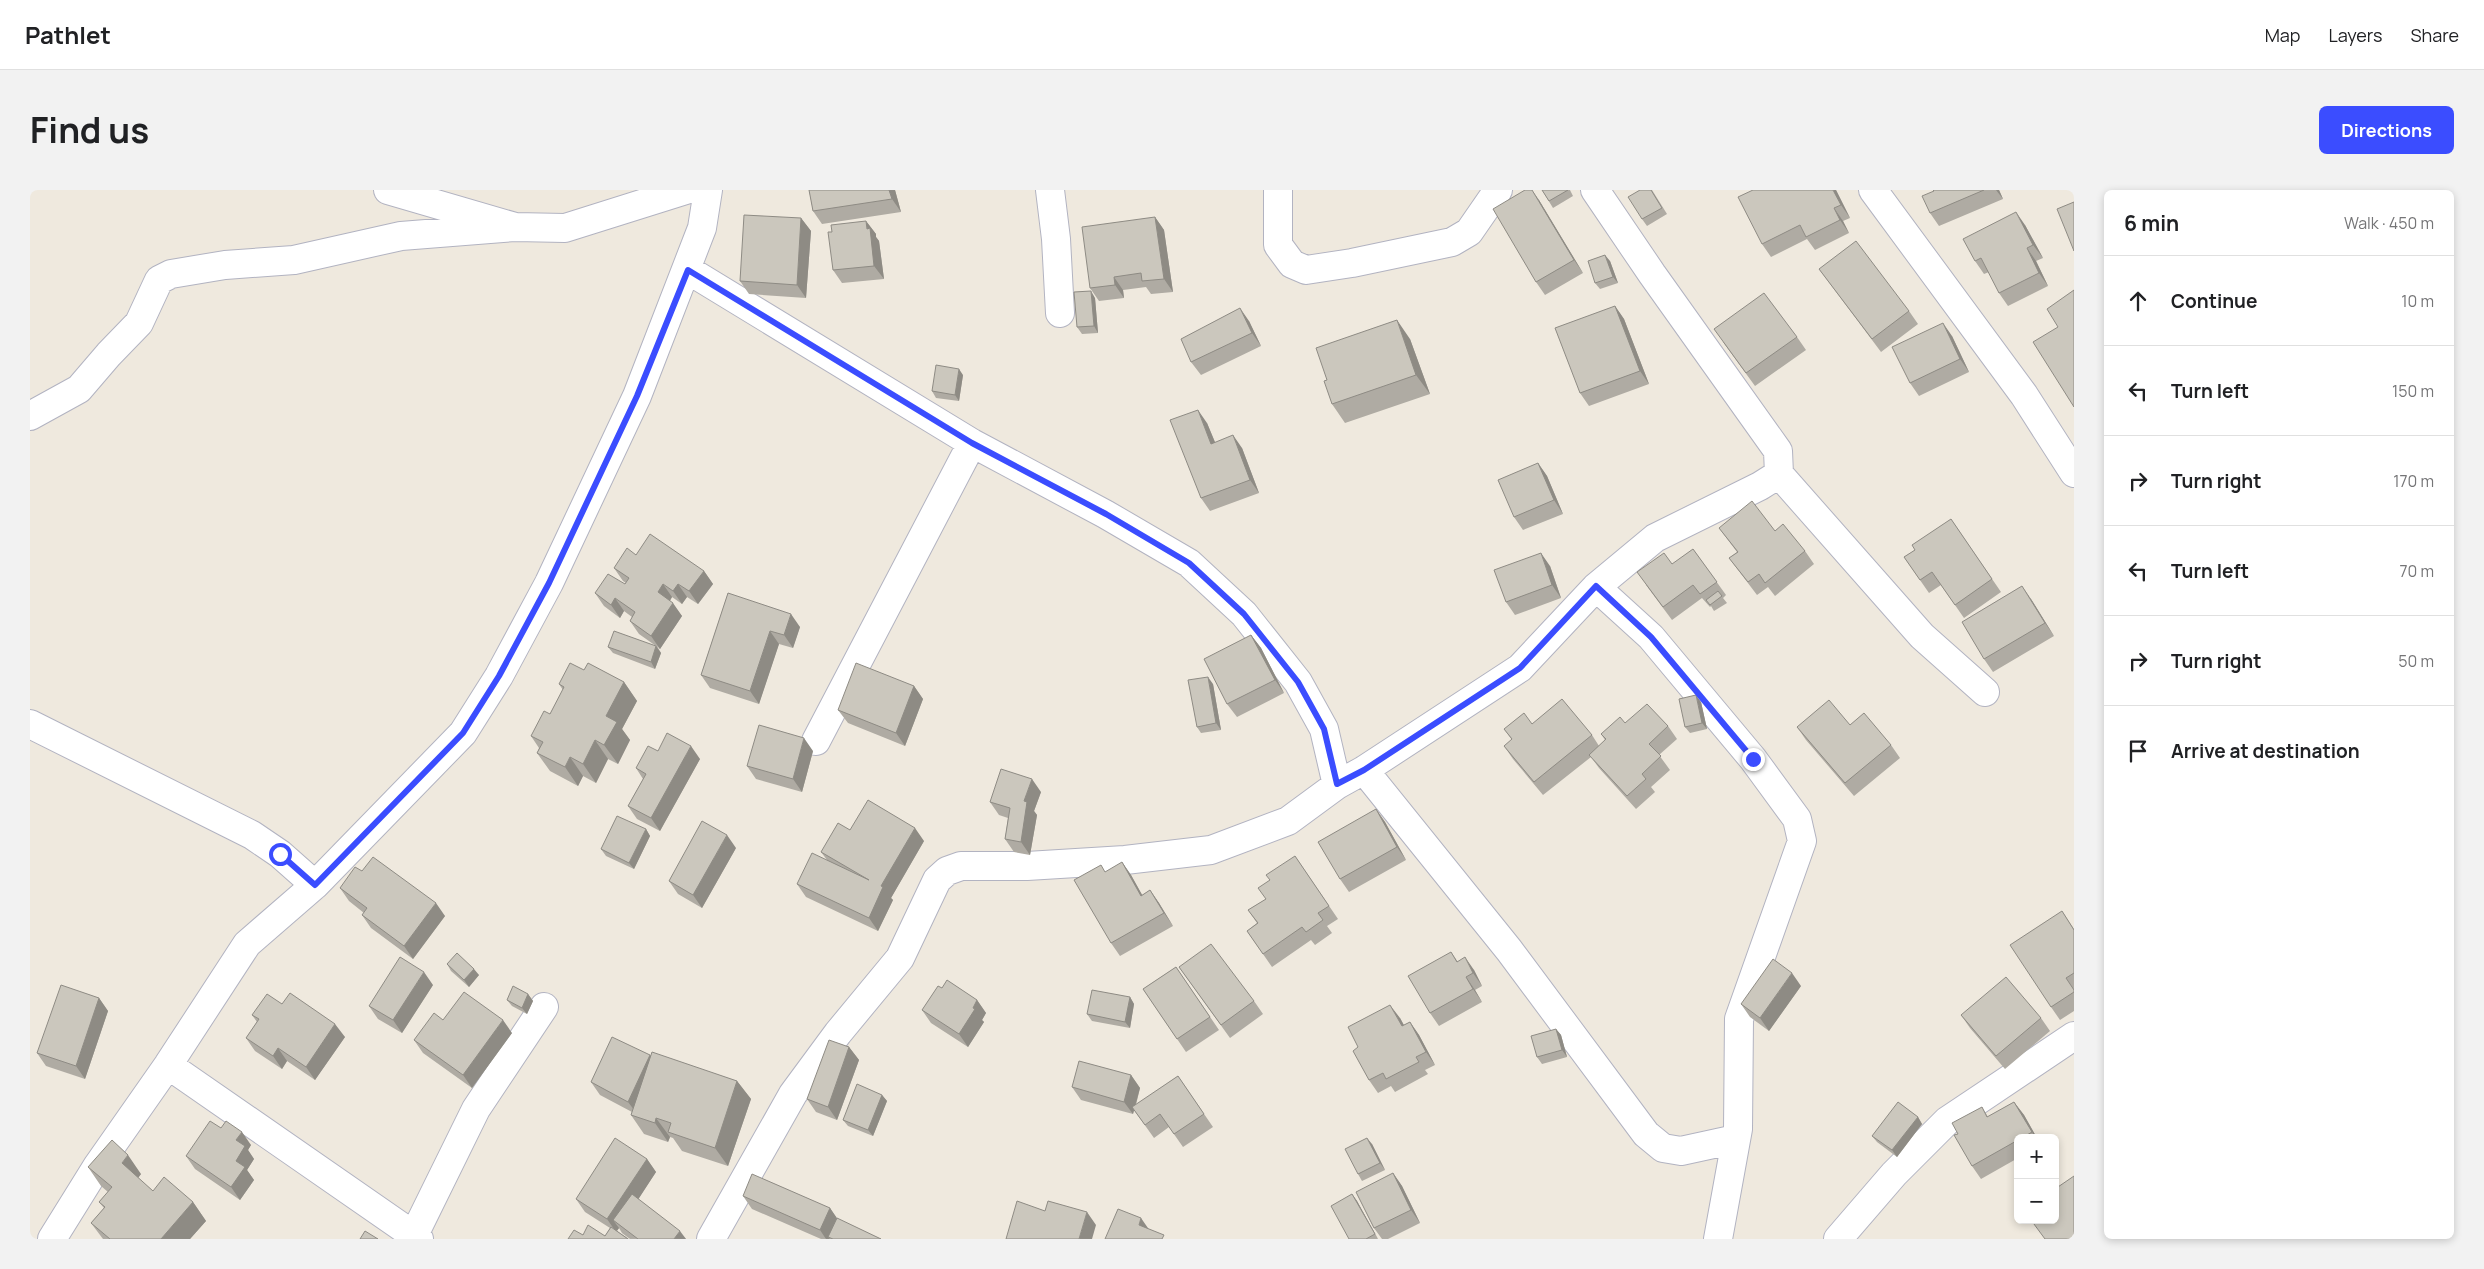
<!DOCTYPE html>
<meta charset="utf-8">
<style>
:root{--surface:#fff;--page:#f2f2f2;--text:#202124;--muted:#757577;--line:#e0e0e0;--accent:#3b4dff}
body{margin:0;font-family:Manrope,sans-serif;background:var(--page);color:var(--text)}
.controls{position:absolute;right:15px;bottom:15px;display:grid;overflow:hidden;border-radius:8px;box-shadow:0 2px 8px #0003}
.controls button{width:45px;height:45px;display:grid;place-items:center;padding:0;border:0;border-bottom:1px solid var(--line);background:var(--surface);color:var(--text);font:25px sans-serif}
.stop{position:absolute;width:15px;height:15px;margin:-11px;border:4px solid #3b4dff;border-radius:50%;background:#fff}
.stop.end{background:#3b4dff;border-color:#fff;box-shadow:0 1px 5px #0008}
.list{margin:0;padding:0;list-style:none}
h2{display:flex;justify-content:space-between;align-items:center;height:65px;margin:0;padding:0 20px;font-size:21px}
h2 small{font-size:16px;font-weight:400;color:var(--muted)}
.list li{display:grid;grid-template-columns:32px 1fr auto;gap:15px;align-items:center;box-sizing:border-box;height:90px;padding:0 20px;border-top:1px solid var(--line)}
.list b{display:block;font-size:19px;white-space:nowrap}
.list em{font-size:16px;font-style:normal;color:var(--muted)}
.icon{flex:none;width:28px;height:28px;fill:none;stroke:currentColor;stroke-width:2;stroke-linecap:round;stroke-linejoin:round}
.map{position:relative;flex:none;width:2044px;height:1049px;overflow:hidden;border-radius:8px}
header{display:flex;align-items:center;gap:30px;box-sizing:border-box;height:70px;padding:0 25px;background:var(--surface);border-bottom:1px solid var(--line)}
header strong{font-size:24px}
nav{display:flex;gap:28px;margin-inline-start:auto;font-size:18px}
.intro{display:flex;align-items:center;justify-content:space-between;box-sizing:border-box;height:120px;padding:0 30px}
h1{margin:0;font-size:35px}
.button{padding:12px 22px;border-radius:8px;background:var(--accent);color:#fff;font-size:18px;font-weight:700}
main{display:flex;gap:30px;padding:0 30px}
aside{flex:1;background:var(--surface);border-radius:8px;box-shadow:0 2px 8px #0003}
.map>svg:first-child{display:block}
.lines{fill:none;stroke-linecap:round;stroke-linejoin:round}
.street-casing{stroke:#b2b3c1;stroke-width:30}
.street{stroke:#fff;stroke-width:28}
.wall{fill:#afaba3}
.shaded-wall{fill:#8e8b84}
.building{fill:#cbc7bd;stroke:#8e8b84}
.route{stroke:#3b4dff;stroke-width:6}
</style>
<header>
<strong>Pathlet</strong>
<nav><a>Map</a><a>Layers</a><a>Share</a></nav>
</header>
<div class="intro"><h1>Find us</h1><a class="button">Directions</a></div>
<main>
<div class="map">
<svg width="2044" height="1049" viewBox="0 0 2044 1049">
<rect width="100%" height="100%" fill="#efe9de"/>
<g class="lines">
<!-- street casing -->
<g class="street-casing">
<path id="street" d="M358,0L485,37L535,38L656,0
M1020,0L1026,49L1030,123
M1248,0V55L1262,74L1276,80L1322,73L1422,52L1439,42L1468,0
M1843,0L1994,205L2044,283
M658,80L942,253L1075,324L1159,373L1214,424L1268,492L1294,539L1307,595
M0,226L49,199L79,164L109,133L129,90L141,84L195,75L264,70L371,46L485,37
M1749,284L1892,446L1955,502
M1566,397L1621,447L1723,569L1767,629L1772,651L1709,829L1708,939L1688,1049
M0,534L222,645L250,664L285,695
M786,551L942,253
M1334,580L1479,760L1616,944L1633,958L1651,961L1706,949
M138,875L389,1049
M384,1045L446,919L514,817
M22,1049L68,975L138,875L217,754L285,695L433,543L469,486L519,393L607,206L672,38L678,0
M681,1049L763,904L808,843L870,768L907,690L917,681L931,676H997L1095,670L1181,660L1258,631L1307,595L1334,580L1490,478L1566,397L1625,348L1730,296L1749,284L1748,261L1622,84L1565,0
M1808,1049L1864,984L1917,931L2044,846"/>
</g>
<!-- street -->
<use href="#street" class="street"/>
</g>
<!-- wall -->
<path class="wall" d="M779,0H865L871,22L792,34L783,21Z
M1512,0H1540L1543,6L1523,18Z
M1610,0H1622L1637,24L1617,36L1612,29Z
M1806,0L1820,28L1813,31L1819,43L1785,60L1777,49L1741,67L1732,54Z
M1903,0H1969L1973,9L1909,36L1900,23L1904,1Z
M1509,10L1553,83L1515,105L1506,92Z
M1125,27L1134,40L1143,102L1121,104L1116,97L1093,100L1094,108L1069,111L1060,98Z
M771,28L781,41L776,108L719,104L710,91Z
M836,31L846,44V47L849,51L854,89L812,93L803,80L802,42Z
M1995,35L2013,68L2006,71L2018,96L1978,116L1969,103L1959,82L1954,84L1945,71Z
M1580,71L1588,93L1570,99L1565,93Z
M1789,79L1879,121L1888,134L1851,162Z
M1065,108L1068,143L1052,144L1047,137Z
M1585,116L1594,129L1619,194L1559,216L1550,203Z
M1219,131L1231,156L1171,185L1161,172Z
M1922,146L1939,182L1889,206L1880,193Z
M1767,147L1776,160L1725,196L1693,152Z
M1380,149L1400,204L1315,233L1302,214Z
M933,185L929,211L906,208L902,201Z
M1177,233L1185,252L1212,258L1229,303L1180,321L1171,308Z
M1508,273L1517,286L1533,324L1493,340L1484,327Z
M1921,329L1971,402L1934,428L1911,395L1899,403L1874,367L1885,360Z
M1689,338L1745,341L1775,361L1784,374L1745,406L1738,397L1727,405L1699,368L1707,362Z
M1663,359L1696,405L1693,408L1697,413L1684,421L1681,416L1680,417L1672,408L1642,430L1616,395Z
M606,365L674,381L683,394L668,414L657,407L652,414L642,407L640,411L652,426L630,459L627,456L631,463L625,479L583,463L578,457L626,456L609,444L600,431L602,427L594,421L590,428L574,416L565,403L595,394L596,393L593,391L584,378Z
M1520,376L1531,408L1485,425L1476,412Z
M698,403L770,437L763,458L749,454L729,514L680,498L671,485Z
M2001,409L2024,446L1963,482L1954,469Z
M1221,445L1231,458L1254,503L1207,527L1197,514Z
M554,480L594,492L607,511L592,539L600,550L588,574L578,569L566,593L553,586L548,596L520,581L507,563L509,558L501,546L520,524L533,500L529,494Z
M1183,494L1191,540L1171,543L1167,537Z
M884,496L893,509L875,556L818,533L808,520Z
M1671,512L1677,539L1660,543L1655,537Z
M1595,533L1638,536L1647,549L1629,565L1640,580L1621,597L1625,602L1606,619L1569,578L1561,567L1513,605L1483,569L1474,556L1482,550L1474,539L1502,534L1562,545L1569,556L1575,550L1571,544Z
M1820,535L1861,555L1870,568L1824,606L1776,550L1767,537Z
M628,561L670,569L630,641L607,629L598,616L613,589L606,578Z
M783,561L772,602L726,589L717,576Z
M1011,602L1004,621L1007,625L1000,665L984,662L975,649L978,628L969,625L960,612Z
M1346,619L1355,632L1376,670L1319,702L1310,689Z
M616,639L620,646L604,679L576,666L571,659Z
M820,640L894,651L861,708L863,710L848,741L776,707L767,694L797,670L791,662Z
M706,658L672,718L648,704L639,691Z
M1265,666L1308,729L1297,736L1302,743L1285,755L1281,750L1242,777L1217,741L1227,733L1218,720L1236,709L1240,690Z
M1092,672L1101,685L1112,705L1120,700L1129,713L1143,736L1090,766L1081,753Z
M332,681L415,726L383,769L341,738L332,725L334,723L319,711L310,698Z
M2032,721L2044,739V821L2030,830L2021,817Z
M1421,762L1428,772L1444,780L1452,796L1445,800L1452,812L1409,836L1400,823Z
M417,774L449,785L439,797L421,781Z
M1146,777L1189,840L1156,862L1113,799Z
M1149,777L1224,811L1233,824L1200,848Z
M403,795L372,843L348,829L339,816Z
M1771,796L1739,841L1720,827L1711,814Z
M912,798L947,810L956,823L952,830L954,832L938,857L901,833L892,820Z
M498,804L503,811L497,824L482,816L477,810Z
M1100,807L1104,814L1100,838L1062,831L1057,824Z
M69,808L78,821L55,889L16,876L7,863Z
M252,814L315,847L285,890L257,871L252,879L225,861L216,848L227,832L222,825Z
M1931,825L2011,828L2020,841L1975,879L1940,838Z
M1370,828L1374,835L1380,832L1389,845L1405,875L1395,880L1398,884L1365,902L1361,896L1348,903L1339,890L1328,857Z
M413,830L482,843L442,898L393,863L384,850Z
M1526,839L1531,845L1537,867L1512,874L1507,867Z
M819,857L829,870L807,930L786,922L777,909Z
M620,865L621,866L707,891L721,909L698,976L652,961L643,948L640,947L638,952L614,944L601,925L602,922L570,905L561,892Z
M1101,885L1110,898L1106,915L1148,886L1183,937L1153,957L1139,937L1124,948L1104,920L1103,924L1051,910L1042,897Z
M852,905L857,911L843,946L818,936L813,930Z
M1984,912L1994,925L2007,948H1988V968L1951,989L1942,976L1928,944L1952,917L1958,927Z
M1888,927L1892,934L1867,967L1847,952L1842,946Z
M191,938L221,955L218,960L224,969L217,980L224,990L210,1010L165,979L156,966Z
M1342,954L1355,980L1332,991L1328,984Z
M617,969L626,982L608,1009L656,1049H600L592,1043L589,1038L587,1041L599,1049L553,1045L575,1046L580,1038L555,1022L546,1009Z
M58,977L111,984L108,988L123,1001L163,1012L176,1031L160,1049H73L61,1033L74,1018L69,1012L78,1002L71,996Z
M1363,983L1372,996L1390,1033L1358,1049H1352L1344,1038Z
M1322,1004L1327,1011L1348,1049H1319Z
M713,1006L800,1018L807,1029L851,1049H791L722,1019Z"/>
<!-- shaded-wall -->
<path class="shaded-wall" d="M859,0H865L871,22L862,9Z
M1502,0L1509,10L1553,83L1544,70Z
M1803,0H1806L1820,28L1811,15Z
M1966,0H1969L1973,9Z
M1804,18L1813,31L1819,43L1810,30Z
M1986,22L1995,35L2013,68L2003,55Z
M1125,27L1134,40L1143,102L1134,89Z
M771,28L781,41L776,108L767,95Z
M836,31L846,44V47L849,51L854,89L844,76Z
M1997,58L2006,71L2018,96L2009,83Z
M1575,65L1580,71L1588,93L1583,87Z
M1084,87L1093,100L1094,108L1085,95Z
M1061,101L1065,108L1068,143L1064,136Z
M1585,116L1594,129L1619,194L1610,181Z
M1210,118L1219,131L1231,156L1222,143Z
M1367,130L1380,149L1400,204L1386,185Z
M1913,133L1922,146L1939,182L1930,169Z
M929,179L933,185L929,211L925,205Z
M1168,220L1177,233L1191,267L1181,254Z
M1203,245L1212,258L1229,303L1220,290Z
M1508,273L1517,286L1533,324L1524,310Z
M1511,363L1520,376L1531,408L1522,395Z
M674,381L683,394L668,414L659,401Z
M633,394L642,407L637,415L628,402Z
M648,394L657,407L652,414L643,401Z
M1992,396L2001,409L2024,446L2015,433Z
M585,408L594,421L590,428L581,415Z
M643,413L652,426L630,459L621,446Z
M761,424L770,437L763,458L754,445Z
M740,441L749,454L729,514L720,501Z
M1221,445L1231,458L1254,503L1245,490Z
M626,456L631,463L625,479L621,472Z
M1178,487L1183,494L1191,540L1186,533Z
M594,492L607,511L592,539L600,550L588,574L574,555L576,526Z
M884,496L893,509L875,556L866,543Z
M1666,505L1671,512L1677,539L1672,533Z
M774,548L783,561L772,602L763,589Z
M565,550L578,569L566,593L553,574Z
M661,556L670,569L630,641L621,628Z
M540,567L553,586L548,596L535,577Z
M1002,589L1011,602L1004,621L1007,625L1000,665L991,652L994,611Z
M1346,619L1355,632L1376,670L1367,657Z
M885,638L894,651L861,708L863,710L848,741L839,728L851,696Z
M616,639L620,646L604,679L599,673Z
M697,645L706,658L672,718L663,705Z
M1092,672L1101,685L1120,719L1111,706Z
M1120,700L1129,713L1143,736L1134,723Z
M406,713L415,726L383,769L374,756Z
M1435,767L1444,780L1452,796L1443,783Z
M444,779L449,785L439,797L434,790Z
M394,782L403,795L372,843L363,830Z
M1762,783L1771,796L1739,841L1730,828Z
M1436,787L1445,800L1452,812L1443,799Z
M498,804L503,811L497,824L492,818Z
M1100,807L1104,814L1100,838L1095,832Z
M69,808L78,821L55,889L46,876Z
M947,810L956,823L952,830L954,832L938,857L929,844Z
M1360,815L1370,828L1381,849L1372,836Z
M473,830L482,843L442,898L433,885Z
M1380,832L1389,845L1405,875L1396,862Z
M305,834L315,847L285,890L276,877Z
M1526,839L1531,845L1537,867L1532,860Z
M819,857L829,870L807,930L798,917Z
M248,858L257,871L252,879L243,866Z
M620,865L629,878L608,925L598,912Z
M1101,885L1110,898L1103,924L1094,912Z
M707,891L721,909L698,976L685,958Z
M852,905L857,911L843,946L838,940Z
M1984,912L1994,925L2007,948H2006L2002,942Z
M1888,927L1892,934L1867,967L1862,960Z
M626,928L640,947L638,952L625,933Z
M212,942L221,955L218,960L224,969L217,980L224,990L210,1010L201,997L206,971V950Z
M1337,948L1342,954L1355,980L1350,973Z
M98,965L111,984L105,992L92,973Z
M617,969L626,982L591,1036L583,1030L589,1038L586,1042L577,1029Z
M1363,983L1372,996L1390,1033L1381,1020Z
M1322,1004L1327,1011L1348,1049L1345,1044Z
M163,1012L176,1031L160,1049H131Z
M800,1018L809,1031L798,1047L800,1049H796L790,1040Z
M1057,1022L1066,1035L1062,1049H1049Z
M1111,1028L1120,1041L1109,1035Z
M650,1041L656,1049H644Z"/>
<!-- building -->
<path class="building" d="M779,0H859L862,9L783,21Z
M1495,0H1502L1544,70L1506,92L1463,19Z
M1512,0H1538L1519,11Z
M1610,0H1621L1632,18L1612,29L1598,7Z
M1723,0H1803L1811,15L1804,18L1810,30L1776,47L1770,35L1732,54L1708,7Z
M1903,0H1954L1900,23L1892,6L1904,1Z
M2044,12V61L2027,19Z
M1986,22L2003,55L1997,58L2009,83L1969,103L1951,68L1945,71L1933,49Z
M714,25L771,28L767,95L710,91Z
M1125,27L1134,89L1112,91L1111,83L1084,87L1085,95L1060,98L1052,37Z
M836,31L837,39L840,38L844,76L803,80L798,42H802L801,35Z
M1826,51L1879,121L1842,149L1789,79Z
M1575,65L1583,87L1565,93L1558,71Z
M2044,100V217L2003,152L2028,137L2017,119Z
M1061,101L1064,136L1047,137L1044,102Z
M1734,103L1767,147L1716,183L1684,139Z
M1585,116L1610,181L1550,203L1525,138Z
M1210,118L1222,143L1161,172L1151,149Z
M1367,130L1386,185L1302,214L1294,191L1297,190L1286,158Z
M1913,133L1930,169L1880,193L1862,157Z
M906,175L929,179L925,205L902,201Z
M1168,220L1181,254L1203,245L1220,290L1171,308L1140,230Z
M1508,273L1524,310L1484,327L1468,290Z
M1722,311L1745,341L1753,334L1775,361L1735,393L1729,384L1718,392L1699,368L1708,362L1689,338Z
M1921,329L1962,389L1925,415L1902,382L1890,390L1874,367L1885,360L1882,355Z
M620,344L674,381L659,401L648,394L643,401L633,394L628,402L643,413L621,446L600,431L605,422L585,408L581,415L565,403L578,384L595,394L599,388L584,378L597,358L606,365Z
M1663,359L1687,392L1670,404L1663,395L1633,417L1607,382L1634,363L1642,374Z
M1511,363L1522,395L1476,412L1464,380Z
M1992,396L2015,433L1954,469L1932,432Z
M1688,401L1692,406L1680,415L1676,410Z
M698,403L761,424L754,445L740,441L720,501L671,485Z
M584,441L626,456L621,472L578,457Z
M1221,445L1245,490L1197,514L1174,469Z
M540,473L554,480L558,473L594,492L576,526L587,532L574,555L565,550L553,574L540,567L535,577L507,563L513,552L501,546L514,521L520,524L534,497L529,494Z
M826,473L884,496L866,543L808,520Z
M1178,487L1186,533L1167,537L1158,490Z
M1666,505L1672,533L1655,537L1649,509Z
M1532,509L1562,545L1504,592L1474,556L1482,549L1474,539L1494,523L1502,534Z
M1799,510L1820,535L1834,523L1861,555L1815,593L1767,537Z
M1617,514L1638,536L1619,554L1631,566L1612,584L1616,589L1597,606L1559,565L1576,549L1571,544L1590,527L1595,533Z
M729,535L774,548L763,589L717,576Z
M637,543L661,556L621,628L598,616L616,584L606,578L618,556L628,561Z
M971,579L1002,589L994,611L997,612L991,652L975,649L980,618L960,612Z
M838,610L885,638L851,696L853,697L839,728L767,694L782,663L839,690L791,662L808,633L820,640Z
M1346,619L1367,657L1310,689L1288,652Z
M587,626L616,639L599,673L571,659Z
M672,631L697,645L663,705L639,691Z
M1265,666L1299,716L1288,723L1293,730L1276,742L1272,737L1233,764L1217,741L1228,733L1218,720L1236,709L1228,698L1240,690L1236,685Z
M343,667L406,713L374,756L332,725L337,718L310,698L325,677L332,681Z
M1092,672L1111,706L1120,700L1134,723L1081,753L1044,690L1071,675L1075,682Z
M2032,721L2044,740V783L2036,788L2044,800V802L2021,817L1980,755Z
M1181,754L1224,811L1191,835L1149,777Z
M1421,762L1427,772L1435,767L1443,783L1436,787L1443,799L1400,823L1378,786Z
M427,763L444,779L434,790L417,774Z
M370,767L394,782L363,830L339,816Z
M1743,769L1762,783L1730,828L1711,814Z
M1146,777L1180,827L1147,849L1113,799Z
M1976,787L2011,828L1966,866L1931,825Z
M917,790L947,810L943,818L945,819L929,844L892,820L908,796L912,798Z
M31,795L69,808L46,876L7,863Z
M483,796L498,804L492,818L477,810Z
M1062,800L1100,807L1095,832L1057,824Z
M434,802L473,830L433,885L384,850L404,823L413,830Z
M260,803L305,834L276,877L248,858L243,866L216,848L229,829L222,825L237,804L252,814Z
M1360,815L1372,836L1380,832L1396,862L1386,867L1389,872L1356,889L1353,883L1339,890L1323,861L1328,857L1318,837Z
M1526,839L1532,860L1507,867L1501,846Z
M582,847L620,865L598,912L561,892Z
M799,850L819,857L798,917L777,909Z
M622,862L707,891L685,958L638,942L641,933L626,928L625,933L601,925Z
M1049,871L1101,885L1094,912L1042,897Z
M1148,886L1174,924L1144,944L1130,924L1115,935L1102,917Z
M827,894L852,905L838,940L813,930Z
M1868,912L1888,927L1862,960L1842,946Z
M1984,912L2002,942L1992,948H1988V950L1942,976L1924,945L1928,944L1922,933L1952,917L1957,927Z
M180,931L191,938L196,931L212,942L206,950L215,956L206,971L215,977L201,997L156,966Z
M585,948L617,969L577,1029L546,1009Z
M1337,948L1350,973L1328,984L1315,959Z
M82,950L98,965L92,973L123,1001L134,987L163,1012L131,1049H80L61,1033L75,1017L69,1012L82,997L58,977Z
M1363,983L1381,1020L1344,1038L1326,1002Z
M722,984L800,1018L790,1040L713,1006Z
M2044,986V1049H2015L2001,1030H2025V999Z
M602,1004L650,1041L644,1049H608L583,1030Z
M1322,1004L1345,1044L1336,1049H1319L1301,1016Z
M987,1011L1015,1021L1018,1011L1057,1022L1049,1049H976Z
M1088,1019L1111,1028L1109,1035L1134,1045L1132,1049H1075Z
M807,1028L851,1049H803L798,1047Z
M558,1035L575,1046L581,1037L598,1049H538L544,1040L553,1045Z
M335,1041L348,1049H330Z"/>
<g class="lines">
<!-- route -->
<path class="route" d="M250,664L285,695L433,543L469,486L519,393L607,206L658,80L942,253L1076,324L1159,373L1214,424L1268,492L1294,539L1307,594L1334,580L1490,478L1566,396L1621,447L1723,569"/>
</g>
</svg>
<div class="controls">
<button>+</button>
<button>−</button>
</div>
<div class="stop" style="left:250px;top:664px"></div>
<div class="stop end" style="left:1723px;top:569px"></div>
</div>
<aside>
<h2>6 min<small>Walk · 450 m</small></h2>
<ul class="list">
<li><svg class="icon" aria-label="ahead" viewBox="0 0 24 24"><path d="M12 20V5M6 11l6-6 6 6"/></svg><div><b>Continue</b></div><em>10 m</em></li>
<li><svg class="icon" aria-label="left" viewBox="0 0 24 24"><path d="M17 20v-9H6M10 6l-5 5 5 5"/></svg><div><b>Turn left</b></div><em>150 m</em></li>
<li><svg class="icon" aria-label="right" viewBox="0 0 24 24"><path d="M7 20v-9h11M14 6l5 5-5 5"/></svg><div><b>Turn right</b></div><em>170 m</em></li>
<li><svg class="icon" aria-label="left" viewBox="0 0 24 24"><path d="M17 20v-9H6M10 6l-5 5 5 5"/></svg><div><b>Turn left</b></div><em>70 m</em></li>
<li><svg class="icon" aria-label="right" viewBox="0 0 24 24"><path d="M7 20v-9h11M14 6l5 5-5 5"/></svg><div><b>Turn right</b></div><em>50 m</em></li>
<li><svg class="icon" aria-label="arrive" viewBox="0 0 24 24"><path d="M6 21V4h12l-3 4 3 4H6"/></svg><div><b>Arrive at destination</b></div></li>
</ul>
</aside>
</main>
